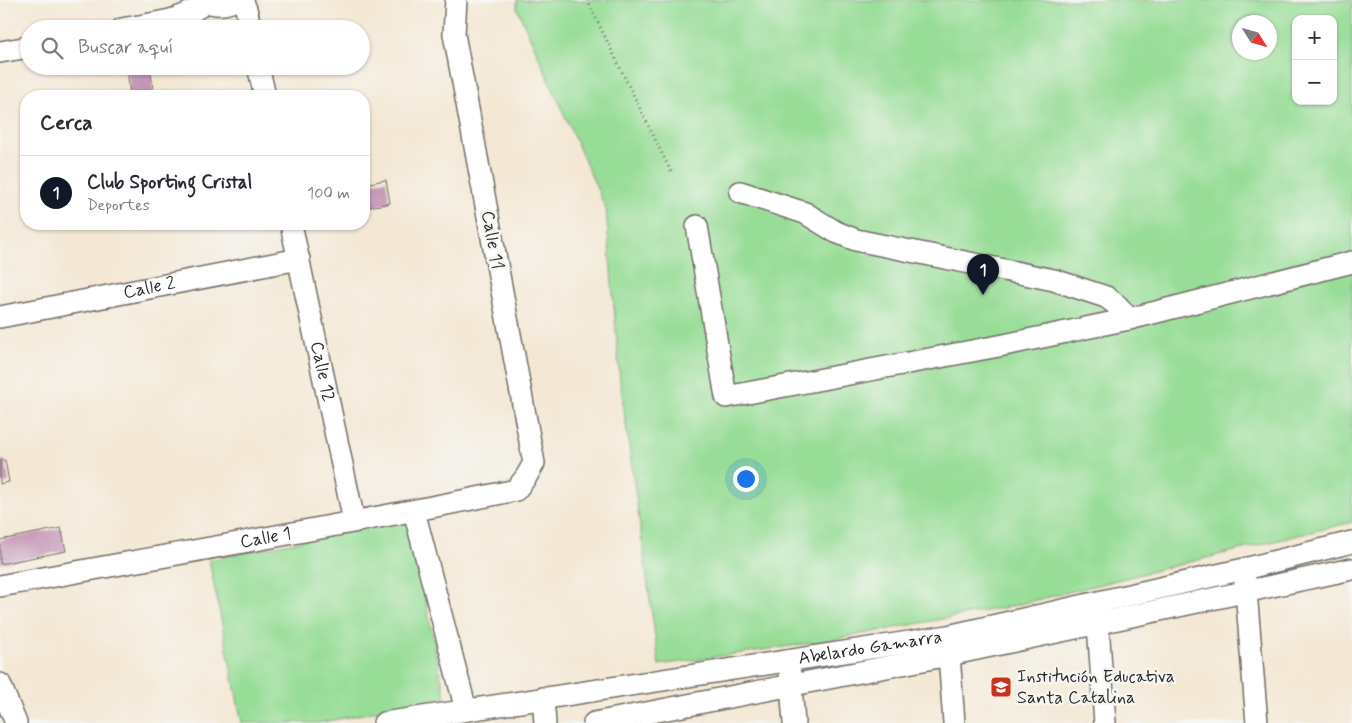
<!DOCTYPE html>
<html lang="es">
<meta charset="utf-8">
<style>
:root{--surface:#fff;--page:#f2f2f3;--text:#2b2b33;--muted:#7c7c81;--line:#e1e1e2;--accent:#111827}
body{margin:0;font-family:Mynerve,sans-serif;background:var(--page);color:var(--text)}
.controls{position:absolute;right:15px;top:15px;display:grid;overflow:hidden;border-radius:10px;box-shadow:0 1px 4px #0004}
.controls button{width:45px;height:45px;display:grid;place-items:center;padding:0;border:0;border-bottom:1px solid var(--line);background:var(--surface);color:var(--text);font:25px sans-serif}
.compass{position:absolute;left:1232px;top:15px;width:45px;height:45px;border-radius:50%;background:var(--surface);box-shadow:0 1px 4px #0004;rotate:127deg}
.you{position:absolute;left:745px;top:478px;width:18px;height:18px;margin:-12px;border:4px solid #fff;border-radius:50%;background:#1a73e8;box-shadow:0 0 0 8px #1a73e833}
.badge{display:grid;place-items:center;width:32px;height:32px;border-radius:50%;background:var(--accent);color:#fff;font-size:16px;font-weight:700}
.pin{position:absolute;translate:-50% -41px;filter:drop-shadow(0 1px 2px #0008)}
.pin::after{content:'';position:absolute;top:26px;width:18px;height:15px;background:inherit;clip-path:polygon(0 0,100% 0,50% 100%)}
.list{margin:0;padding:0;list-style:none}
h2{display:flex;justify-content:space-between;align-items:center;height:65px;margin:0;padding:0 20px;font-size:21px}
h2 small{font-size:16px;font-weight:400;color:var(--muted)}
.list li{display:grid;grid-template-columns:32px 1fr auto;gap:15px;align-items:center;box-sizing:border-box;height:75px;padding:0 20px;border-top:1px solid var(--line)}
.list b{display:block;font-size:19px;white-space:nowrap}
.list p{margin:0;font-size:16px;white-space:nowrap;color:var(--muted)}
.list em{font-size:16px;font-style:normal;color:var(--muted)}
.icon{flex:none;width:28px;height:28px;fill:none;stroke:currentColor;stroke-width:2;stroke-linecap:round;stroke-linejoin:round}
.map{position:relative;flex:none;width:1352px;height:723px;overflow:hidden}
.search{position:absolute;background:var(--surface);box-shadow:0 1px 4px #0004;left:20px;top:20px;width:350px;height:55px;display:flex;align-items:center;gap:12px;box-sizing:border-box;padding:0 18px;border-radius:28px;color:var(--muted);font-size:19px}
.panel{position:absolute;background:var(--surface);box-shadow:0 1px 4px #0004;left:20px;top:90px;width:350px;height:140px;border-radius:20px}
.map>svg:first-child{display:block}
.green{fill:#98dd97;stroke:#628461;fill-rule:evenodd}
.building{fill:#c595b6}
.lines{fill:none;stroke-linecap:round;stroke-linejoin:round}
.minor-casing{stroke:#716d66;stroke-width:24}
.path{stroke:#716d66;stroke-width:3;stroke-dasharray:1 4;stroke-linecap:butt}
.minor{stroke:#fff;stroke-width:21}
.labels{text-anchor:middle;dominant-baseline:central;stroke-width:5;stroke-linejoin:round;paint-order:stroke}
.street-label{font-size:18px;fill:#2b2b2b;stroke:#f6f6f2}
.poi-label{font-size:18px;fill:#2b2b2b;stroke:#f6f6f2;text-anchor:start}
</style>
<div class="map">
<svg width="1352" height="723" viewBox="0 0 1352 723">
<rect width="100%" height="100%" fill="#f6f6f2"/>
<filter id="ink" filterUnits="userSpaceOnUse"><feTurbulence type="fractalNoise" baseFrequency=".02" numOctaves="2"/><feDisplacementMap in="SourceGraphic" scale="10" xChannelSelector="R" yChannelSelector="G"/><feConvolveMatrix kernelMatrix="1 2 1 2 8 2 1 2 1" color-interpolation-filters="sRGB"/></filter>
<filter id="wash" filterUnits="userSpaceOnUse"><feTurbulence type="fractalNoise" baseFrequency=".0096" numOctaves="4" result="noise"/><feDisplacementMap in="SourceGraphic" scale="20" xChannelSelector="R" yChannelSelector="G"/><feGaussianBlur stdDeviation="1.12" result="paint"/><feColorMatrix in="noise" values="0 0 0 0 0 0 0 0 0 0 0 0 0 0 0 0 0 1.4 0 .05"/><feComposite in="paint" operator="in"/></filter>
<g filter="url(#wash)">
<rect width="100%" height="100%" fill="#f4e8d5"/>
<!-- green -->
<path class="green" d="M517,0H1352V522L1012,606L825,641L659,665L620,381L606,209L517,8ZM1296,19H1333V101H1296ZM1240,22H1270V52H1240Z
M409,518L445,697L319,723H242L209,560Z"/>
<g id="blocks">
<!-- building -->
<path class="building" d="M127,66H150L154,96H130Z
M386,180L390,203L364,208V184Z
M5,460L9,482L0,484V461Z
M61,528L66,551L0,564V540Z"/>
</g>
</g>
<g filter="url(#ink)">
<use href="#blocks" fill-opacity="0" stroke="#716d66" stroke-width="1"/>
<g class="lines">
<!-- minor casing -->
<g class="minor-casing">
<g id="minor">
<path d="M204,0C215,6 224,6 235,0"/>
<path d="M242,0L246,9L251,29"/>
<path d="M122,29C150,23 184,23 206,1"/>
<path d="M0,52L29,47"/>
<path d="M258,66L265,96"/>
<path d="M740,192L805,213L836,232L856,240L1054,280L1106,297L1118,306L1129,319L1352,262"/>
<path id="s1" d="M291,224L354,521"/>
<path d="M697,226L726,397L1004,345L1129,319"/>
<path id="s2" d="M0,317L299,259"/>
<path d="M414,511L466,710"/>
<path d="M1245,579L1257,723"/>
<path id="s3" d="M0,586C172,554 344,526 516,490L526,477L534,463L454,34L456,0"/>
<path d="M1097,611L1105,723"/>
<path d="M948,641L954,723"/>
<path d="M790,673L794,723"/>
<path d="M0,684L16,723"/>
<path d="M543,698L545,723"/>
<path id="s4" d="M384,723L948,636L1244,569L1352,542"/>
<path d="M594,723L949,655L1352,569"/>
</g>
</g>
<!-- path -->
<path class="path" d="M587,0L671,172"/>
<!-- minor -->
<use href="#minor" class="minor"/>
</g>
</g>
<!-- icons -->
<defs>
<g id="school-square" transform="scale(1.125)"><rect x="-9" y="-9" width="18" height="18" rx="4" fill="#c8321e" stroke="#f6f6f2"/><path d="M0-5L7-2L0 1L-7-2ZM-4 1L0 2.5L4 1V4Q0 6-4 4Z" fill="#fff"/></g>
</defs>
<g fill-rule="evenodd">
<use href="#school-square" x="1001" y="687"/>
</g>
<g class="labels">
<!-- street labels -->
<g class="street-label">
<text transform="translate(492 240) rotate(80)">Calle 11</text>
<text stroke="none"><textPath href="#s2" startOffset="152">Calle 2</textPath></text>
<text stroke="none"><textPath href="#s1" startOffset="151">Calle 12</textPath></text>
<text stroke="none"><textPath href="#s3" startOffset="270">Calle 1</textPath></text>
<text stroke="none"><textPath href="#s4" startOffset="492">Abelardo Gamarra</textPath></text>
</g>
<!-- poi labels -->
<g class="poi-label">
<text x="1017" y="677">Institución Educativa<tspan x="1017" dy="21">Santa Catalina</tspan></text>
</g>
</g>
</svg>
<div class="controls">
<button>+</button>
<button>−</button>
</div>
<svg class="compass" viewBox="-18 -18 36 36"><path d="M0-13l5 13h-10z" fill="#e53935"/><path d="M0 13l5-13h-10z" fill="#7c7c81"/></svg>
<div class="you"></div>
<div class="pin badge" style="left:983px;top:295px">1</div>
<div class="search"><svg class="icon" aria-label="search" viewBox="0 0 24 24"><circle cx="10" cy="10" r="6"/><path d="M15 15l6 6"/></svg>Buscar aquí</div>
<section class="panel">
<h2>Cerca<small></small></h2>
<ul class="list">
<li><span class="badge">1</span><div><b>Club Sporting Cristal</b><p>Deportes</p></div><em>100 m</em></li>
</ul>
</section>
</div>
